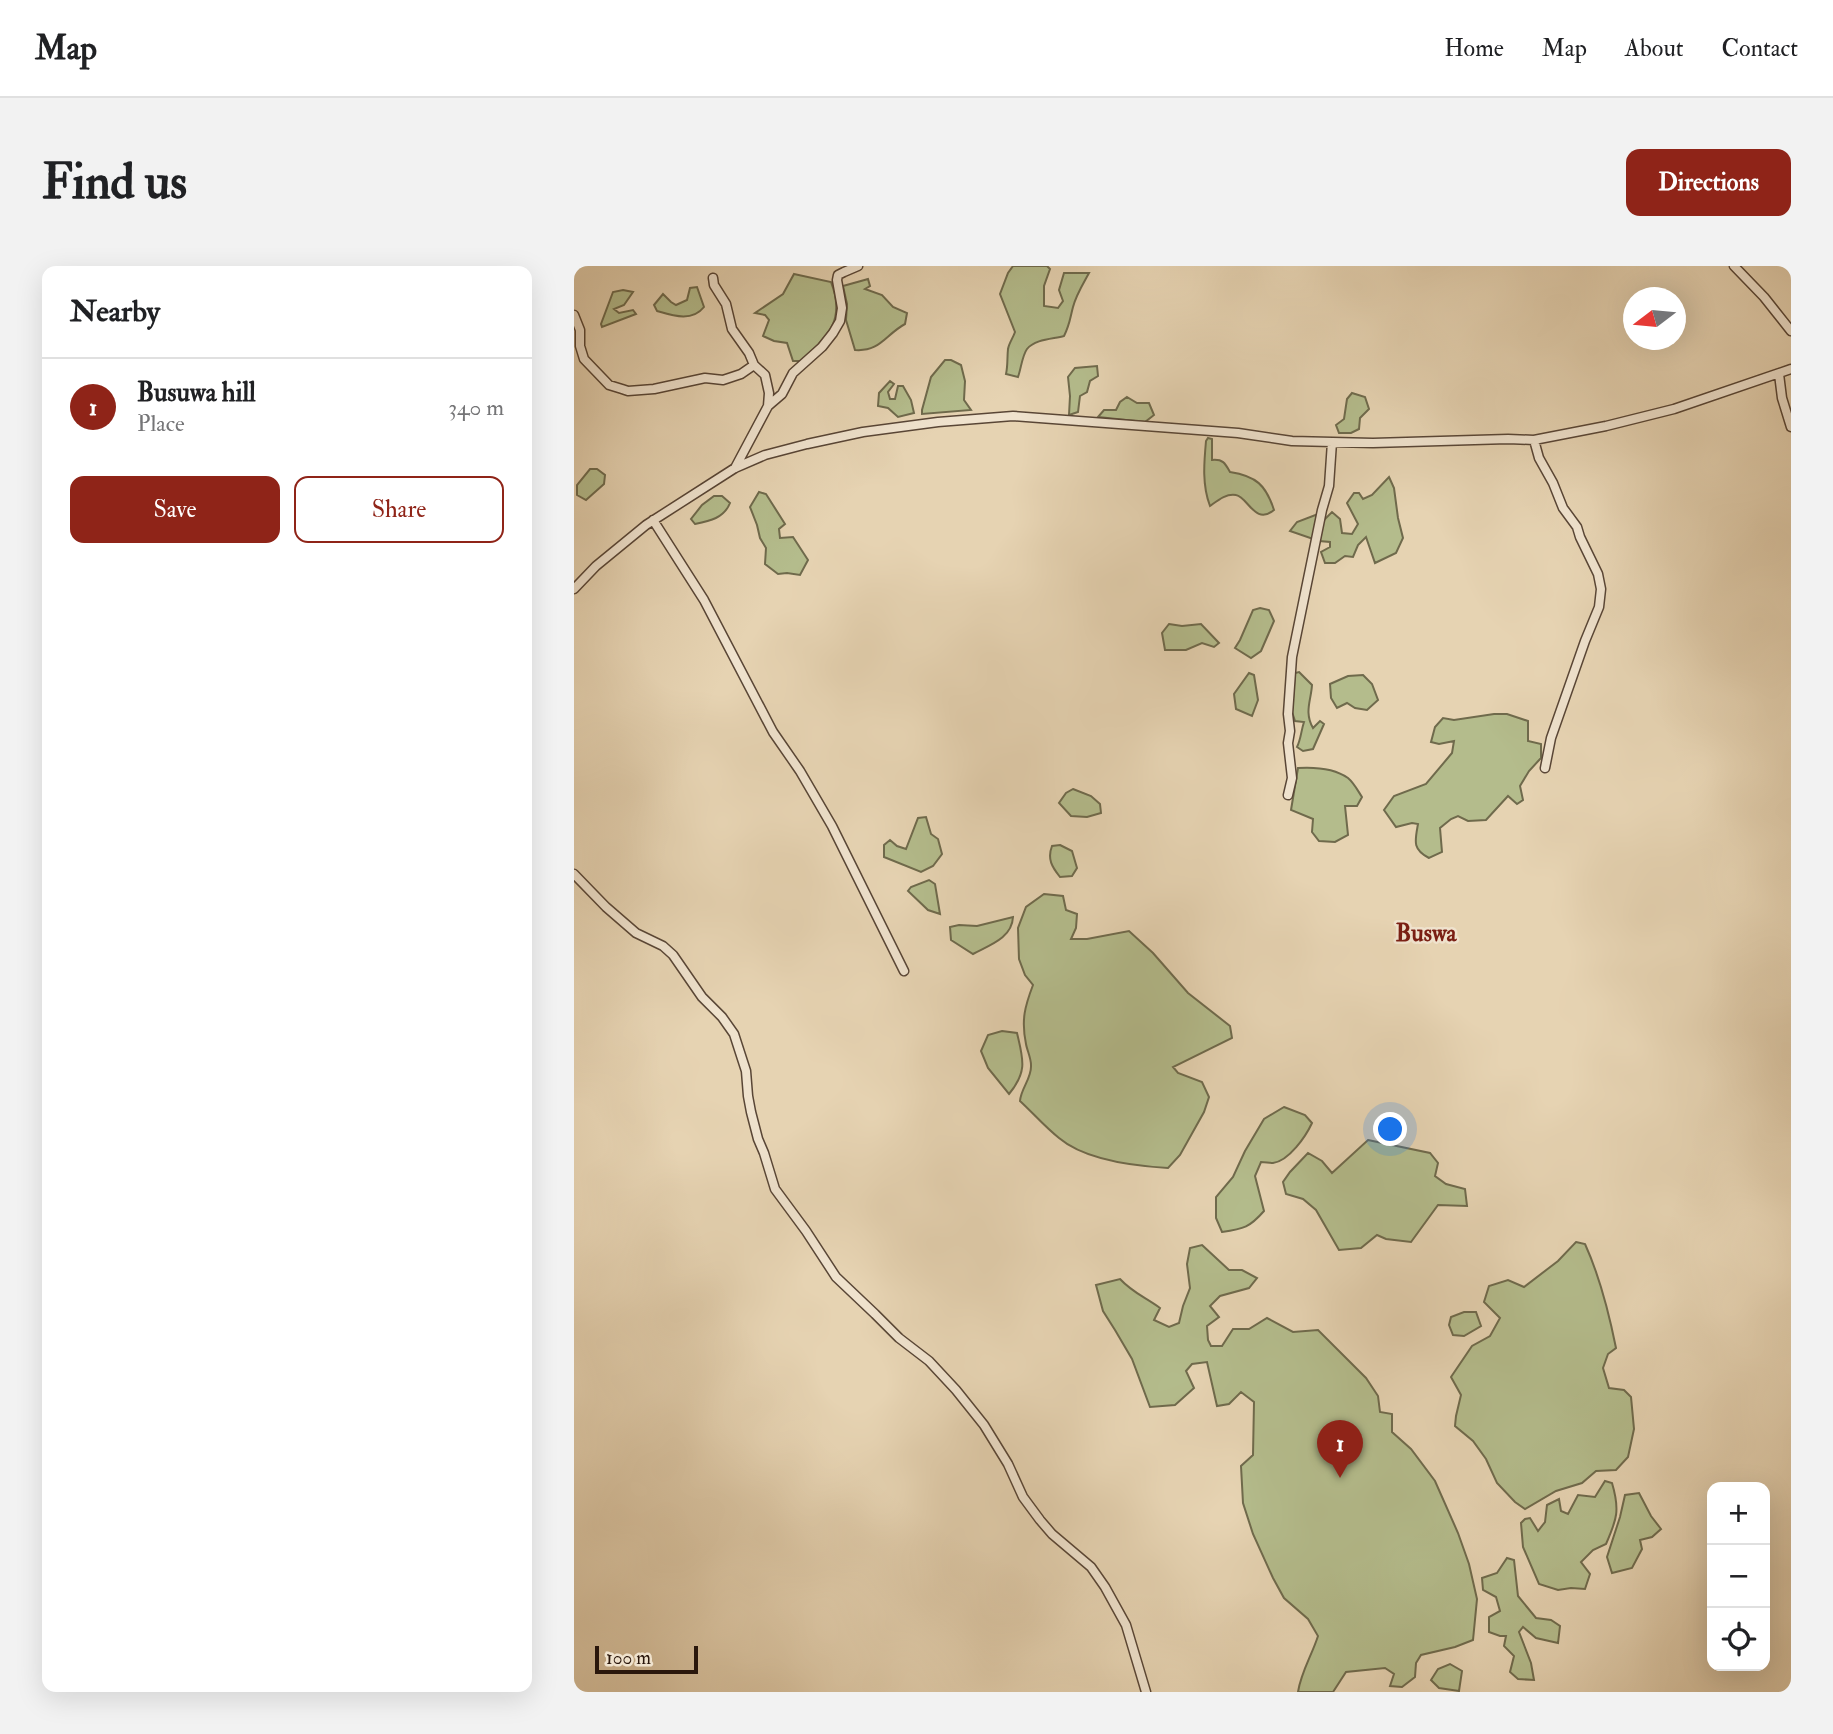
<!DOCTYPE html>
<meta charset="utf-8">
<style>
:root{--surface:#fff;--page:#f2f2f2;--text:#202124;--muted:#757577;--line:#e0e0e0;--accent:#8f2418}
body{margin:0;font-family:"IM FELL Double Pica",serif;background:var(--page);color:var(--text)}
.controls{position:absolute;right:21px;bottom:21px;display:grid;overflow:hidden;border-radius:14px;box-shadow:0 7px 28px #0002}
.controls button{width:63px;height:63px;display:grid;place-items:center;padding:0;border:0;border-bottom:2px solid var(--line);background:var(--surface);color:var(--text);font:35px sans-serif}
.compass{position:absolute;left:1049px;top:21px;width:63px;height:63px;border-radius:50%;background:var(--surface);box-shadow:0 7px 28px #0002;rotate:254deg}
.scale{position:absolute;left:21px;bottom:18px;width:103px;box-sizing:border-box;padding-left:7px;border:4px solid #2a170c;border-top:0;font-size:19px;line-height:24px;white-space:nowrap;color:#2a170c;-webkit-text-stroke:5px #efe2cd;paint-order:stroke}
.you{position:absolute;left:817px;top:864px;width:24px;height:24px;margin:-18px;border:5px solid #fff;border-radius:50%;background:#1a73e8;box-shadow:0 0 0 10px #1a73e833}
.badge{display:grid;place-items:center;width:46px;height:46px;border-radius:50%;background:var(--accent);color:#fff;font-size:23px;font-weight:700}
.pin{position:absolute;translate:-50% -58px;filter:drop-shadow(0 2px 4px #0008)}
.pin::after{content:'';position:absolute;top:37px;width:24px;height:21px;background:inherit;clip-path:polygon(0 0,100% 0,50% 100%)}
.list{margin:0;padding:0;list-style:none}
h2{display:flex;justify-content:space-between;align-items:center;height:91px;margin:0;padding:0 28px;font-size:30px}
h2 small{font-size:23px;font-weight:400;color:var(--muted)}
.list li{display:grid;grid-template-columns:46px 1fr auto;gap:21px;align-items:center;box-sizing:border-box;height:98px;padding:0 28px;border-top:2px solid var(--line)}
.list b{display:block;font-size:26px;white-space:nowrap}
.list p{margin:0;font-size:23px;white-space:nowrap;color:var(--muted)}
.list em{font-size:23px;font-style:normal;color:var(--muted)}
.actions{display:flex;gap:14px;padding:21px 28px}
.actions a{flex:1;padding:16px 0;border:2px solid var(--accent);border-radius:14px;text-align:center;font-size:24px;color:var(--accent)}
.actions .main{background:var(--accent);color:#fff}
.icon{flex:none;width:38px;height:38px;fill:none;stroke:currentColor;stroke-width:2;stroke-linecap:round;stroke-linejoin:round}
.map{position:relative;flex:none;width:1217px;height:1426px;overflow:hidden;border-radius:14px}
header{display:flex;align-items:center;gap:42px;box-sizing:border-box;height:98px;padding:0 35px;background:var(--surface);border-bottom:2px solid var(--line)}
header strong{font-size:33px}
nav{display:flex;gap:38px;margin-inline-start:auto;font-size:24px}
.intro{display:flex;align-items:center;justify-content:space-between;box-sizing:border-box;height:168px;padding:0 42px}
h1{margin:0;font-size:49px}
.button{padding:18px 32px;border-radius:14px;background:var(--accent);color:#fff;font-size:24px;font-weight:700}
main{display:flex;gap:42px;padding:0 42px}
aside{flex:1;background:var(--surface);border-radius:14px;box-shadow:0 7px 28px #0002}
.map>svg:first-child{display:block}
.green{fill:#b4bc8c;stroke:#6f6a4c;stroke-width:2}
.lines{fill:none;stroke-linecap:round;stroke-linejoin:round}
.minor-casing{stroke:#594636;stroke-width:11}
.minor{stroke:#efe2cd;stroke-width:8}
.labels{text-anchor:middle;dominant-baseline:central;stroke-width:5;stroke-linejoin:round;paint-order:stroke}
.quarter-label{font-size:24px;font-weight:bold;fill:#7a1f14;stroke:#efe2cd}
</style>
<header>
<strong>Map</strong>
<nav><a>Home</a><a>Map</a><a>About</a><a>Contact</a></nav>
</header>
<div class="intro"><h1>Find us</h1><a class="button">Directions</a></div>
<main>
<aside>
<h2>Nearby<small></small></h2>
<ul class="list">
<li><span class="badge">1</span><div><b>Busuwa hill</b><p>Place</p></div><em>340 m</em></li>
</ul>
<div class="actions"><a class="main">Save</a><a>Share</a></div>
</aside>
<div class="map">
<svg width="1217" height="1426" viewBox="0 0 1217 1426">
<rect width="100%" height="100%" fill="#e6d3b2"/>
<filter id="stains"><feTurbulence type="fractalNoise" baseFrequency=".00286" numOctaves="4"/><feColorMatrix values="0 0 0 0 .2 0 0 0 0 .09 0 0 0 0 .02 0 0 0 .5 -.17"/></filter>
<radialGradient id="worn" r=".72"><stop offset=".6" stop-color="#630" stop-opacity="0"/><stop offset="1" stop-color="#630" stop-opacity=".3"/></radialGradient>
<!-- green -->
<path class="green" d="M439,0H473L476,3L470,20V40L484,42L489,35L485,24L490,7H515C509,18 502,29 499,41C496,52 496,58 490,70C479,73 461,73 453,83C448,90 447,103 444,111L432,108C434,99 433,92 434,83C435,77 439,72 441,66L426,28L434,7Z
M220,8L257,16C272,55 254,70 227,95H219L213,77L200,75L189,70L195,54L191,49L181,47L209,28Z
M294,13L296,20L291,23L308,29L319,41L333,47L331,58C311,69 306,86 281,84L272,54L273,38L269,20Z
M123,21L130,41C118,56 100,50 83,45L80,39L89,28L97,36L102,39L113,34L116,22Z
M49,24L59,26L50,39L40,43L45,47L59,44L62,48L28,61L27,58L39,26Z
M371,94H377L387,99L391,115L390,134L397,144L348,148V144L357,111Z
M523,100L524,110L516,115L513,126L506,130L504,146L495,149L496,130L494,111L501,102Z
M316,115L320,118L314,126L316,133H321L324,120H329L337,134L340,147L324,151L314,142L304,140L305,127Z
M778,127L791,131L795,143L786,152L785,163L777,167H765L762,159L770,153L773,133Z
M553,131L563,137H575L580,149L571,156L524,151L530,144H542L546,136Z
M634,172L638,173V194C649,193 651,197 656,206C682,210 692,219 700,244C681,260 674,231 662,229C652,227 643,235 636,240C628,219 630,197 632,175Z
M16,203H23L31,209L30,218L12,234L3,229V219Z
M815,211L820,222L824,252L829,272L822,287L801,297L792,271L784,279L779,291L771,290L761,297H751L747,286L756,281V276L745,275L716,265L723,256L744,248L748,256L758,246L766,253L768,267L778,268L784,258L773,237L780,227H785L789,233L798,229Z
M185,226L192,228L211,258L205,263L206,272L219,271L234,294L226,309L213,307L204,308L191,298L192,282L186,272L183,259L176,241Z
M140,230H148L156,237C150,252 136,255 121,258L117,253L128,239Z
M686,342L695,344L700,355L687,385L677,392L661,382L666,374L679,344Z
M595,358L608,360L627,358L645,377L640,381L628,377L612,384H591L588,367Z
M725,406L738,419C737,435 730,446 739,462L746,455L750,458L739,483L729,485L723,481C727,473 727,465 730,456L721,455L718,446L721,407Z
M675,407L680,409L684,434L678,450L662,443L660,428Z
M789,409L798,418L804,434L793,444L781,442L773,437L763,442L757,432L756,418L774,410Z
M920,448H933L954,455V475L967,478V492L955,505L946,520L949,534L943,538L934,530L912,554L894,555L884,550L877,553L866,562L868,586L855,592C838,583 841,575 844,558L838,557L822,561L810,544L820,530L852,518L878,487L880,475L865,478L857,476L861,461L869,452L880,454Z
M724,502C741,501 760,502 774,512C780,517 784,525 788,531L783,540H771L774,569L761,576L745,575L738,566L739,553L717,544Z
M499,523L517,530L526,538L527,547L513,551L497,550L485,537L492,527Z
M352,551L357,568L364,573L368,588L359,600L347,606L310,591V579L316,574L323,580L332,583L344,552Z
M486,579L498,585L503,602L498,610L486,611C478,601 473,593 478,580Z
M355,614L361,618L366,648L354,644L334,625L337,621Z
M470,628L489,630L492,644L503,648L502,662L497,673H513L555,665L579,687L614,727L656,760L658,772L599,801L604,807L628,816L635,831L630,846L606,889L594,902C560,900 511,894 485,872C471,861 459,847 446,835C447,822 458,812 457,799C457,792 453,784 452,778C447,754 451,740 459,719L451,709L445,693L444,662L452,641Z
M439,651C438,672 416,679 399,688L377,674L376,661L385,659L403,660Z
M428,765L443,767C449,793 454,805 435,828L414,802L407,785L414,769Z
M710,841L731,849L738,857C732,870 715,895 699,897C695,897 691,896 687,896L681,910L690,945C676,961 670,963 648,966L642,952V931L659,911L671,885L690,853Z
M794,874L856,887L864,897L861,910L872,918L891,923L893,940L864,939L837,976L812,973L803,969L787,982L765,984L742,944L729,933L712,928L709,916L716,906L734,887L748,895L758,907Z
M1002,976L1011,978C1026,1011 1035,1047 1042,1082L1034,1088L1029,1102L1035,1122L1050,1124L1057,1131L1060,1163L1054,1191L1042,1204L1022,1205L1008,1217L982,1225L951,1243L941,1236L923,1217L912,1193L899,1175L881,1160L882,1150L887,1129L877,1111L898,1080L916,1070L926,1052L910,1036L915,1020L934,1014L950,1021L984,995Z
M628,979L655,1004H668L683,1012L675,1022L646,1030L636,1040L645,1051L633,1060L634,1074L637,1080H648L659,1063H675L693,1052L719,1066L744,1064L792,1112L804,1130L806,1146L818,1148V1166L837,1183L861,1215L884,1267L895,1298L903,1333L899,1374L881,1381L847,1389L842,1397L841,1411L828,1421L816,1420L820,1408L811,1402L772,1406L759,1426H724C727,1406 738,1389 744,1370L734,1353L710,1332L699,1312L679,1268L669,1237L667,1200L679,1189L680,1136L667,1126L655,1138L643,1140L633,1096L618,1098L612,1105L620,1122L601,1139L576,1141L558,1093L541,1064L529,1045L522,1019L546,1013C559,1027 571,1031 586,1042L580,1054L595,1061L605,1057L609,1040L616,1022L613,998L616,982Z
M890,1046H902L907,1060L890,1070L879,1069L875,1059L877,1051Z
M1031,1215L1038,1217C1046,1244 1043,1253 1032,1278L1019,1284L1007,1296L1016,1308L1011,1323L997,1322L984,1324L965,1318L949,1281L947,1257L951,1253L956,1252L964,1265L971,1256L973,1239L985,1233L987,1245L994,1248L1004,1229L1021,1231Z
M1065,1227L1077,1250L1087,1263L1078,1271L1066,1274L1068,1283L1058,1302L1038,1307L1033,1291L1046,1251L1051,1229Z
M933,1292L940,1294L944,1330L962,1352L977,1354L986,1360L984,1377L962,1372L949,1361L945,1366L957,1397L960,1414L944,1413L936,1406L940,1390L930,1380L932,1370H926L915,1366V1351L926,1345L922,1331L909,1324L908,1312L923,1307Z
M876,1398L888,1405L885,1425L865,1422L857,1414L864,1403Z"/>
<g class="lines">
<!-- minor casing -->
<g class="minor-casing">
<path id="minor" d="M1160,0L1190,31L1217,65
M139,12L140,19L152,38L158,63L175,87L180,99L191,109L195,127L194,140L161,202
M0,49L6,64V80L10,93L35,119L48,123L54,125L80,123L131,112L149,114L167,108L180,99
M1205,108L1208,132L1217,161
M194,140L208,128L219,107L248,81L259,67L266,55L268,42L263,14L264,9L270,6L284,0
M960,174L965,192L979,217L989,242L1003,261L1006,271L1024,308L1027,323L1025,341L1011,375L977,472L971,502
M79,254L130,334L199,466L226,505L258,560L330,705
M0,323L22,300L72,259L161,202L191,189L233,178L289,166L364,156L439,150L664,167L718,175L799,177L934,173L960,174L1032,160L1100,143L1217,103
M714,529L718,512L714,477L716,465L714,448L718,391L748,244L755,220L758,176
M0,608L32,641L62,667L89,680L99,689L128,731L148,751L160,768L172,805L174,830L177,846L184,873L190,887L201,923L232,965L262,1011L301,1048L325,1072L355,1095L382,1124L410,1159L434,1198L449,1231L466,1254L478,1268L517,1301L531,1321L552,1359L572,1426"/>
</g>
<!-- minor -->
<use href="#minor" class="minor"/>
</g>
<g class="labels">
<!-- quarter labels -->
<g class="quarter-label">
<text x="852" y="667">Buswa</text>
</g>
</g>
<rect width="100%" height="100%" filter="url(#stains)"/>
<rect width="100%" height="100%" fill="url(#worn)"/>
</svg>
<div class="controls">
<button>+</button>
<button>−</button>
<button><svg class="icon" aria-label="locate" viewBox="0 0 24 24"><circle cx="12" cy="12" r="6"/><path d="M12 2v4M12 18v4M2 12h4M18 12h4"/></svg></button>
</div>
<svg class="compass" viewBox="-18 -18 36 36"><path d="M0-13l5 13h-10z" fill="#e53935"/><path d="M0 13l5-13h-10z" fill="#757577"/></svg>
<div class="scale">100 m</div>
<div class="you"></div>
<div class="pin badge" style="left:766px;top:1212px">1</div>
</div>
</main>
